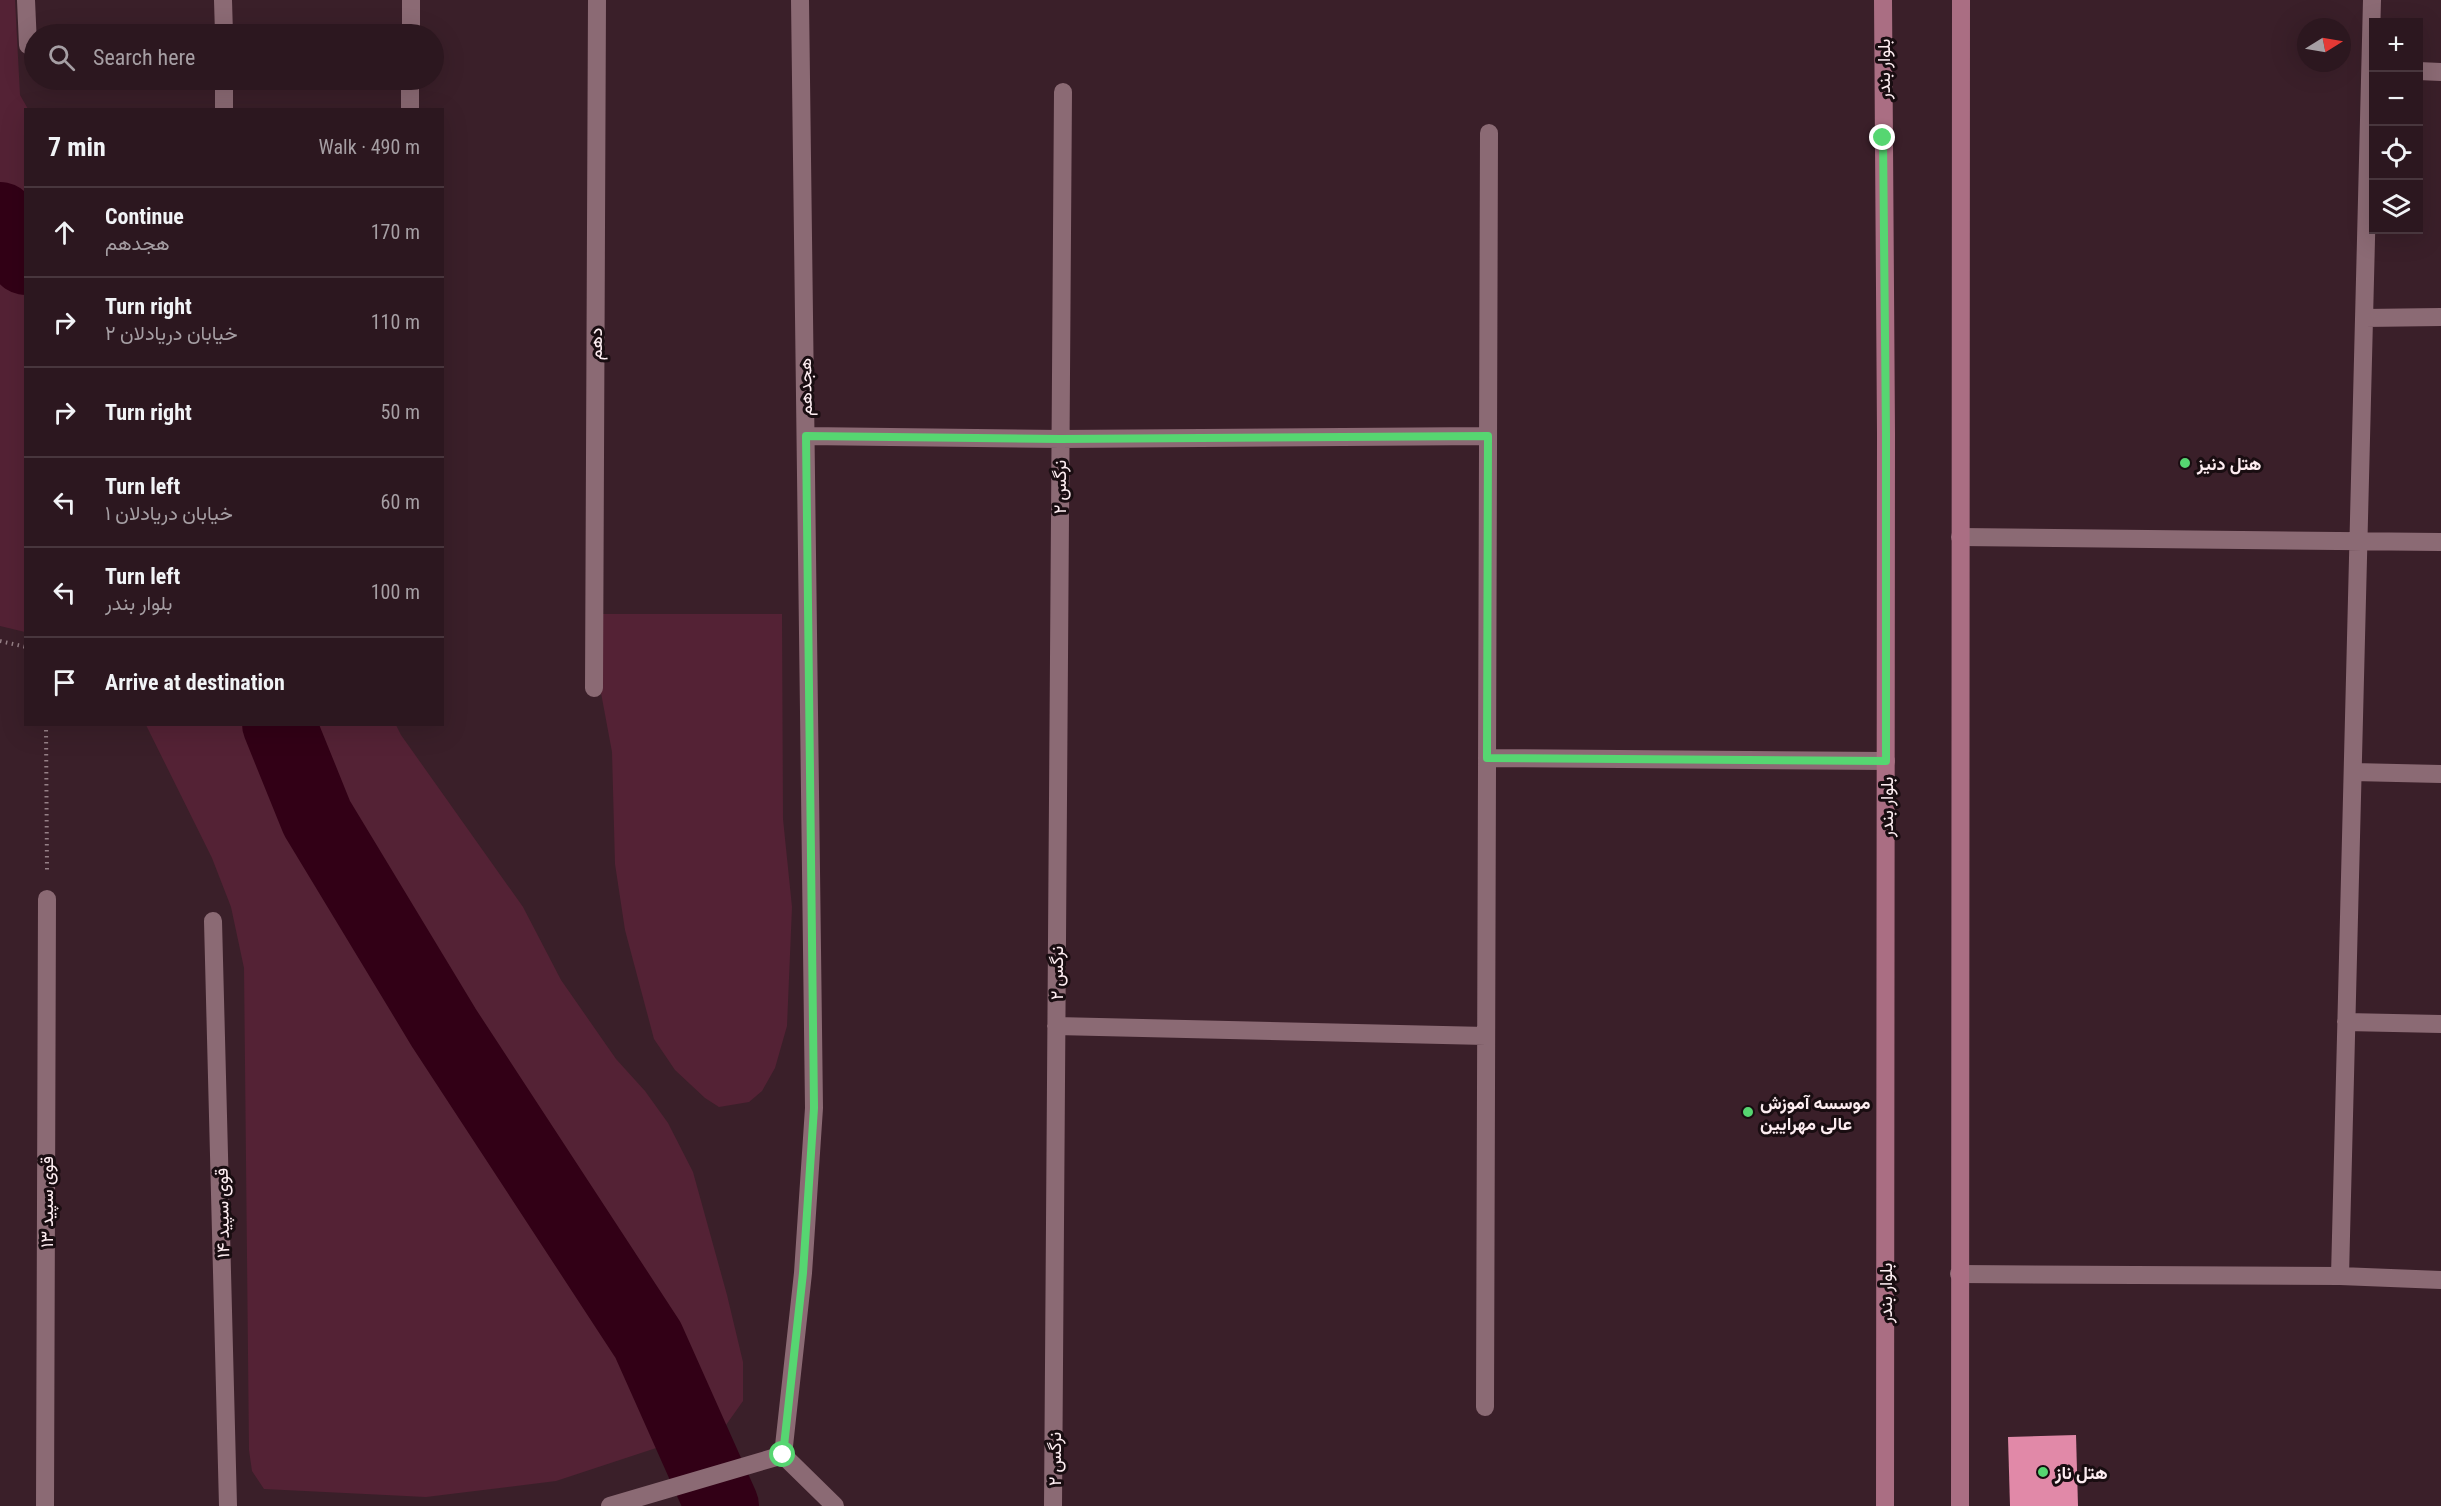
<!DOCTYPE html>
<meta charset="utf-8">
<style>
:root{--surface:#2c171f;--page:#342028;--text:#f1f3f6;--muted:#a69fa4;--line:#48363d}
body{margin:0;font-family:"Roboto Condensed",Vazirmatn,sans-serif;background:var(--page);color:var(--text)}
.controls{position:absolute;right:18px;top:18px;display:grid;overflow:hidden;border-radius:0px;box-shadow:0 6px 24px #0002}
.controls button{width:54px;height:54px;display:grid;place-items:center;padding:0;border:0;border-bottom:2px solid var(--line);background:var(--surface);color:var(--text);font:30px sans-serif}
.compass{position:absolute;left:2297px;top:18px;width:54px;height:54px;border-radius:50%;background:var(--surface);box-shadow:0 6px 24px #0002;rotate:79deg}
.stop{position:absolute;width:18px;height:18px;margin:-14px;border:4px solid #56d671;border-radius:50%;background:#fff}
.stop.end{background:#56d671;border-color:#fff;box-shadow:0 2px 6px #0008}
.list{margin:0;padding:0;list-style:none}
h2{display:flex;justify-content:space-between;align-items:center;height:78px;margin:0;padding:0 24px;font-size:26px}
h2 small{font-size:20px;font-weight:400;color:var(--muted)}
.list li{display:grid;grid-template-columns:39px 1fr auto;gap:18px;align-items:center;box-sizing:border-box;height:90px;padding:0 24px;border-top:2px solid var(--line)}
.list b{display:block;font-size:22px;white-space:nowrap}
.list p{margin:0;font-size:20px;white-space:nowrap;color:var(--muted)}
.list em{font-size:20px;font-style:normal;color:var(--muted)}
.icon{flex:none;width:33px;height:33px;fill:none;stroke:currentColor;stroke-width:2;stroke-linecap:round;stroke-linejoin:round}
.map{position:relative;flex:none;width:2441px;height:1506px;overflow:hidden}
.search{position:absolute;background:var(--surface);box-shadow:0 6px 24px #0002;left:24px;top:24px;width:420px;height:66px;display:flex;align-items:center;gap:15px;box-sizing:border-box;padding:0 21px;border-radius:33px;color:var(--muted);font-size:22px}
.panel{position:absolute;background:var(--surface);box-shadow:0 6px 24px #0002;left:24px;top:108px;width:420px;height:618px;border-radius:0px}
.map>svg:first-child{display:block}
.green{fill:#542235}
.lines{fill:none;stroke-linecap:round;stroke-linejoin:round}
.river{stroke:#320016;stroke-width:74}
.building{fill:#e189a8}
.path{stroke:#968087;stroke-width:4;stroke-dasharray:1.5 4.5;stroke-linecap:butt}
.street{stroke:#8b6a74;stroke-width:18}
.secondary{stroke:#aa6e83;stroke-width:18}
.route{stroke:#56d671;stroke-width:8}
.poi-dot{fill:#56d671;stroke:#190d11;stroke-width:2}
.labels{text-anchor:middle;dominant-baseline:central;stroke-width:6;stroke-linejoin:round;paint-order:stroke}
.street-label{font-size:18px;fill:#fdedf1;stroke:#190d11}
.poi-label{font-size:18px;font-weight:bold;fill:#fdedf1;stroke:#190d11;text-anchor:start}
</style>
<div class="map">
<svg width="2441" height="1506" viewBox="0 0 2441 1506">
<rect width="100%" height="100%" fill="#3a1f29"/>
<!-- green -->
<path class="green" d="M0,0H15L20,95L28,109L26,110L25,632L0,626Z
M602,614H782L783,819L792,907L787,1026L775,1068L762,1091L749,1102L719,1107L705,1098L675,1070L654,1039L625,930L615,864L612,752L599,682Z
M146,725H396L401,735L523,907L561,980L616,1059L645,1091L668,1123L693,1172L727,1295L743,1362V1401L726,1425L556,1481L426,1497L264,1489L252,1471L249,1450L244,968L231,907L212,858Z"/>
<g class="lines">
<!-- river -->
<path class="river" d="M0,219L26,258
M279,724L317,818L444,1028L648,1340L722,1506"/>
</g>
<!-- building -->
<path class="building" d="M2076,1435L2078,1506H2010L2008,1437Z"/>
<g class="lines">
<!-- path -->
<path class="path" d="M0,641L26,647
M46,724L47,871"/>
<!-- street -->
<path class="street" d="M26,0L28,45
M223,0L224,34
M800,0L814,1108L803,1273L783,1455L835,1506
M411,34V0
M2418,71L2441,72
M224,80V110
M410,110V80
M2365,318L2441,317
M806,436L1060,439L1488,436
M1960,537L2441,542
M594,688L597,0
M1487,758L1886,761
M2353,772L2441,774
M213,921L228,1506
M2346,1022L2441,1024
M1056,1026L1486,1036
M1959,1274L2340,1276L2372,0
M2340,1276L2441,1280
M1485,1407L1489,133
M45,1506L47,899
M610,1506L783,1455
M1053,1506L1063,92"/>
<!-- secondary -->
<path class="secondary" d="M1883,0L1886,433L1885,1506
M1960,1506L1961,0"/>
</g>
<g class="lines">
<!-- route -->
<path class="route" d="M783,1455L803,1273L814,1108L806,436L1060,439L1488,436L1487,758L1886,761V433L1883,138"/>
</g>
<!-- markers -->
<g class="poi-dot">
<circle cx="2185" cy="463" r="6"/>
<circle cx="1748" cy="1112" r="6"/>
<circle cx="2043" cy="1472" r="6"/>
</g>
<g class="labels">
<!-- street labels -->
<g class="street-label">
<text transform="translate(1883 69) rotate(-90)">بلوار بندر</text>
<text transform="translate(595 344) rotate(-90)">دهم</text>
<text transform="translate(805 387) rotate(-91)">هجدهم</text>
<text transform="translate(1059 487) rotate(-90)">نرگس ۲</text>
<text transform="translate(1886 807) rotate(-90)">بلوار بندر</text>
<text transform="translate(1056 973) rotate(-90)">نرگس ۲</text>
<text transform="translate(46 1202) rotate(-90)">قوی سپید ۱۳</text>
<text transform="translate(222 1213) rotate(-91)">قوی سپید ۱۴</text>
<text transform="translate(1885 1293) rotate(-90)">بلوار بندر</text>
<text transform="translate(1054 1459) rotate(-90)">نرگس ۲</text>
</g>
<!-- poi labels -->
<g class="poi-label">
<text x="2197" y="463">هتل دنیز</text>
<text x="1760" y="1102">موسسه آموزش<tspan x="1760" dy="21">عالی مهرایین</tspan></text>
<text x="2055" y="1472">هتل ناز</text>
</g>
</g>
</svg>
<div class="controls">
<button>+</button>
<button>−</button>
<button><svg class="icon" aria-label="locate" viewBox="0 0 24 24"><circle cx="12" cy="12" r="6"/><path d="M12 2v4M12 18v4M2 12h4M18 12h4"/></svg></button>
<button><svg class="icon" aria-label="layers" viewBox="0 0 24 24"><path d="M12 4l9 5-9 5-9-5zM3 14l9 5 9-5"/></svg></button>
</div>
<svg class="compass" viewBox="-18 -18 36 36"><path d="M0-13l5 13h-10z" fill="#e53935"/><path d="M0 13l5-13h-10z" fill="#a69fa4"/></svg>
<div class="stop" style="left:783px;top:1455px"></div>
<div class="stop end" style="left:1883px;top:138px"></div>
<div class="search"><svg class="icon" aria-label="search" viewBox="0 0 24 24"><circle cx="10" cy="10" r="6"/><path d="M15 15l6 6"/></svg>Search here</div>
<section class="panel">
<h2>7 min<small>Walk · 490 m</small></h2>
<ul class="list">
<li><svg class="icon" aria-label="ahead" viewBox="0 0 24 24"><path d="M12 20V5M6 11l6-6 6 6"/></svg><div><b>Continue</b><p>هجدهم</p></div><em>170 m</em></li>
<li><svg class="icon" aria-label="right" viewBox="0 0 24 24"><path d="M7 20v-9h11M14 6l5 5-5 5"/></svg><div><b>Turn right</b><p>خیابان دریادلان ۲</p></div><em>110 m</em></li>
<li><svg class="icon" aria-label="right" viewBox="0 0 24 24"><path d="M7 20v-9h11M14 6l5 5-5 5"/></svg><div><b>Turn right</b></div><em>50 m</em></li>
<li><svg class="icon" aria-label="left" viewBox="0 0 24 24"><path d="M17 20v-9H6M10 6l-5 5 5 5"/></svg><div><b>Turn left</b><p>خیابان دریادلان ۱</p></div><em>60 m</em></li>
<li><svg class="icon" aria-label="left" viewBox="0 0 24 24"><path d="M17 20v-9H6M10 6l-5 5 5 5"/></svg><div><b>Turn left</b><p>بلوار بندر</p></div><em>100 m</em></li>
<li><svg class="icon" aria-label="arrive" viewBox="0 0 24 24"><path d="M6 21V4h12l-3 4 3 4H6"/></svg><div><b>Arrive at destination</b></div></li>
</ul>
</section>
</div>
